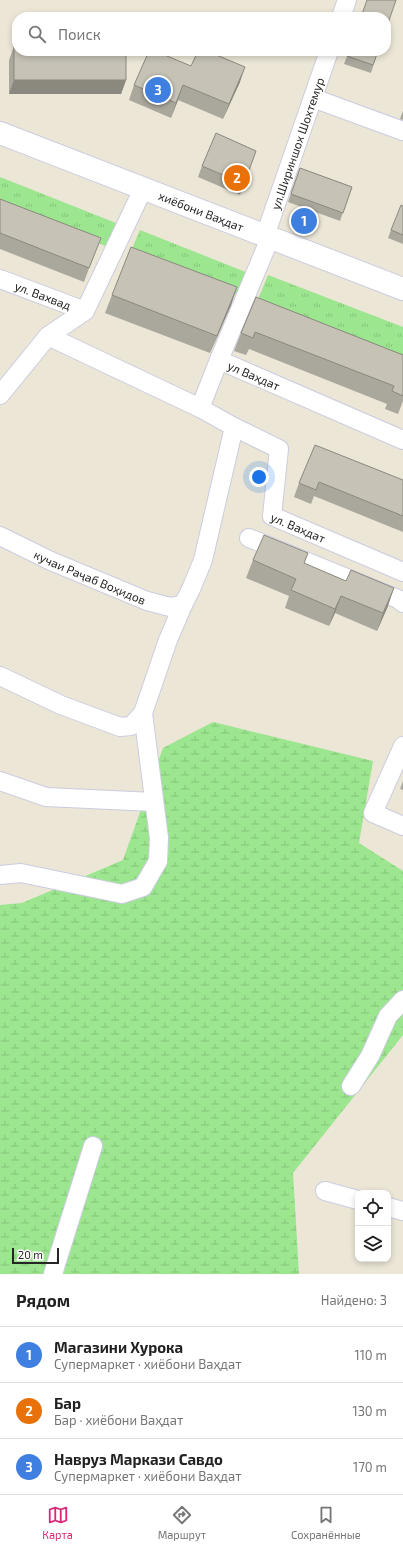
<!DOCTYPE html>
<html lang="ru">
<meta charset="utf-8">
<style>
:root{--surface:#fff;--page:#f2f2f2;--text:#222;--muted:#767676;--line:#e0e0e0;--accent:#db2777}
body{margin:0;font-family:"Exo 2",sans-serif;background:var(--page);color:var(--text)}
.controls{position:absolute;right:12px;bottom:12px;display:grid;overflow:hidden;border-radius:8px;box-shadow:0 2px 6px #0003}
.controls button{width:36px;height:36px;display:grid;place-items:center;padding:0;border:0;border-bottom:1px solid var(--line);background:var(--surface);color:var(--text);font:20px sans-serif}
.scale{position:absolute;left:12px;bottom:10px;width:47px;box-sizing:border-box;padding-left:4px;border:2px solid #262626;border-top:0;font-size:11px;line-height:14px;white-space:nowrap;color:#262626;-webkit-text-stroke:3px #fff;paint-order:stroke}
.you{position:absolute;left:259px;top:477px;width:14px;height:14px;margin:-10px;border:3px solid #fff;border-radius:50%;background:#1a73e8;box-shadow:0 0 0 6px #1a73e833}
.badge{display:grid;place-items:center;width:26px;height:26px;border-radius:50%;background:var(--accent);color:#fff;font-size:13px;font-weight:700}
.pin{position:absolute;translate:-50% -50%;border:2px solid #fff;box-shadow:0 1px 4px #0006}
.list{margin:0;padding:0;list-style:none}
h2{display:flex;justify-content:space-between;align-items:center;height:52px;margin:0;padding:0 16px;font-size:17px}
h2 small{font-size:13px;font-weight:400;color:var(--muted)}
.list li{display:grid;grid-template-columns:26px 1fr auto;gap:12px;align-items:center;box-sizing:border-box;height:56px;padding:0 16px;border-top:1px solid var(--line)}
.list b{display:block;font-size:15px;white-space:nowrap}
.list p{margin:0;font-size:13px;white-space:nowrap;color:var(--muted)}
.list em{font-size:13px;font-style:normal;color:var(--muted)}
.icon{flex:none;width:22px;height:22px;fill:none;stroke:currentColor;stroke-width:2;stroke-linecap:round;stroke-linejoin:round}
.map{position:relative;flex:none;width:403px;height:1274px;overflow:hidden}
.search{position:absolute;background:var(--surface);box-shadow:0 2px 6px #0003;left:12px;right:12px;top:12px;height:44px;display:flex;align-items:center;gap:10px;box-sizing:border-box;padding:0 14px;border-radius:16px;color:var(--muted);font-size:15px}
.sheet{height:220px;background:var(--surface)}
nav{display:flex;justify-content:space-around;align-items:center;box-sizing:border-box;height:56px;border-top:1px solid var(--line);background:var(--surface);font-size:11px;color:var(--muted)}
nav a{display:grid;justify-items:center;gap:2px}
nav .on{color:var(--accent)}
.map>svg:first-child{display:block}
.grass{fill:url(#grass-tufts)}
.wetland{fill:url(#wetland-marsh)}
.lines{fill:none;stroke-linecap:round;stroke-linejoin:round}
.minor-casing{stroke:#cccce1;stroke-width:20}
.secondary-casing{stroke:#cccce1;stroke-width:24}
.minor{stroke:#fff;stroke-width:18}
.secondary{stroke:#fff;stroke-width:22}
.wall{fill:#aaa79d}
.shaded-wall{fill:#8b887f}
.building{fill:#c6c2b6;stroke:#8b887f}
.labels{text-anchor:middle;dominant-baseline:central;stroke-width:3.5;stroke-linejoin:round;paint-order:stroke}
.street-label{font-size:12px;fill:#262626;stroke:#fff}
</style>
<div class="map">
<svg width="403" height="1274" viewBox="0 0 403 1274">
<defs>
<pattern id="grass-tufts" width="24" height="20" patternUnits="userSpaceOnUse"><rect width="24" height="20" fill="#9be68e"/><path d="M3 7l-1-3M5 7V3M7 7l1-3M15 17l-1-3M17 17v-4M19 17l1-3" fill="none" stroke="#85c57a"/></pattern>
<pattern id="wetland-marsh" width="20" height="14" patternUnits="userSpaceOnUse"><rect width="20" height="14" fill="#9be68e"/><path d="M1 5h8M5 5V1M11 12h8M15 12V8" fill="none" stroke="#85c57a"/></pattern>
</defs>
<rect width="100%" height="100%" fill="#ebe6d6"/>
<!-- grass -->
<path class="grass" d="M0,177L116,223L106,246L0,204Z
M140,230L248,273L237,295L130,253Z
M268,275L403,327V358L257,302Z"/>
<!-- wetland -->
<path class="wetland" d="M213,722L373,761L359,843L403,871V1035L293,1173L299,1274H0V905L22,903L123,860L163,748Z"/>
<g class="lines">
<!-- minor casing -->
<g class="minor-casing">
<g id="minor">
<path d="M341,17L347,0"/>
<path d="M313,98L403,131"/>
<path id="s1" d="M265,236L329,51"/>
<path id="s2" d="M0,279L85,311"/>
<path id="s3" d="M48,336L200,408L219,360L403,440"/>
<path d="M219,360L270,238"/>
<path d="M0,395L48,336L85,311L143,189"/>
<path id="s4" d="M200,408L234,427L279,449L272,516L403,572"/>
<path id="s5" d="M0,536L51,561L147,601L170,607L183,605L191,589L203,560L234,427"/>
<path d="M249,538L398,599L403,603"/>
<path d="M0,676L61,705L120,727L131,726L143,713L168,640L183,605"/>
<path d="M403,746L373,813L403,826"/>
<path d="M0,781L46,797L154,802"/>
<path d="M0,875L21,873L122,894L143,887L158,861L159,838L143,713"/>
<path d="M351,1086L370,1056L388,1016L403,1000"/>
<path d="M325,1191L358,1200"/>
<path d="M388,1207L403,1211"/>
<path d="M53,1274L93,1146"/>
</g>
</g>
<!-- secondary casing -->
<g class="secondary-casing">
<g id="secondary">
<path id="s6" d="M0,133L403,289"/>
</g>
</g>
<!-- minor -->
<use href="#minor" class="minor"/>
<!-- secondary -->
<use href="#secondary" class="secondary"/>
</g>
<!-- wall -->
<path class="wall" d="M14,46L126,80L121,94H9V60Z
M349,51H378L371,73L344,64Z
M191,66L240,82L223,119L178,100L171,118L129,100L134,85Z
M403,111V120L400,119Z
M256,151L240,195L198,177L202,166Z
M300,168L352,187L340,221L288,202Z
M0,199L95,252L84,282L0,249Z
M403,206V244L388,238L391,230Z
M237,287L231,305L210,353L105,313L112,295Z
M256,297L403,355V401L398,414L385,409L387,404L249,349L246,355L234,351L241,333Z
M403,480V532L314,496L311,504L294,497L299,483Z
M308,553L304,563L388,606L377,631L335,613L329,626L285,608L289,596L246,578L253,560Z
M403,781V790L400,789Z"/>
<!-- shaded-wall -->
<path class="shaded-wall" d="M245,67L240,82L223,119L229,104Z
M14,80H126L121,94H9Z
M183,85L178,100L171,118L176,103Z
M237,287L231,305L210,353L217,336Z
M394,588L388,606L377,631L383,613Z
M341,596L335,613L329,626L335,609Z"/>
<!-- building -->
<path class="building" d="M367,0H396L386,29V17H361Z
M14,46H17V51H126V80H14Z
M149,51H155L191,66L198,51H207L245,67L229,104L183,85L176,103L134,85Z
M349,51H378L373,65L347,56Z
M216,133L256,151L244,184L202,166Z
M300,168L352,187L343,213L291,194Z
M0,199L101,238L89,268L0,233Z
M401,205L403,206V235L391,230Z
M131,247L237,287L217,336L112,295Z
M256,297L403,355V396L392,391L394,386L255,332L253,338L241,333Z
M315,445L403,480V516L319,482L316,490L299,483Z
M264,535L308,553L304,563L346,581L351,570L394,588L383,613L341,596L335,609L291,590L296,579L253,560Z"/>
<g class="labels">
<!-- street labels -->
<g class="street-label">
<text stroke="none"><textPath href="#s1" startOffset="98">ул.Шириншох Шохтемур</textPath></text>
<text stroke="none"><textPath href="#s6" startOffset="216">хиёбони Ваҳдат</textPath></text>
<text stroke="none"><textPath href="#s2" startOffset="46">ул. Вахвад</textPath></text>
<text stroke="none"><textPath href="#s3" startOffset="258">ул Ваҳдат</textPath></text>
<text stroke="none"><textPath href="#s4" startOffset="185">ул. Вахдат</textPath></text>
<text stroke="none"><textPath href="#s5" startOffset="99">кучаи Раҷаб Воҳидов</textPath></text>
</g>
</g>
</svg>
<div class="controls">
<button><svg class="icon" aria-label="locate" viewBox="0 0 24 24"><circle cx="12" cy="12" r="6"/><path d="M12 2v4M12 18v4M2 12h4M18 12h4"/></svg></button>
<button><svg class="icon" aria-label="layers" viewBox="0 0 24 24"><path d="M12 4l9 5-9 5-9-5zM3 14l9 5 9-5"/></svg></button>
</div>
<div class="scale">20 m</div>
<div class="you"></div>
<div class="pin badge" style="left:304px;top:221px;background:#3f7fe0">1</div>
<div class="pin badge" style="left:237px;top:178px;background:#e8710a">2</div>
<div class="pin badge" style="left:158px;top:90px;background:#3f7fe0">3</div>
<div class="search"><svg class="icon" aria-label="search" viewBox="0 0 24 24"><circle cx="10" cy="10" r="6"/><path d="M15 15l6 6"/></svg>Поиск</div>
</div>
<section class="sheet">
<h2>Рядом<small>Найдено: 3</small></h2>
<ul class="list">
<li><span class="badge" style="background:#3f7fe0">1</span><div><b>Магазини Хурока</b><p>Супермаркет · хиёбони Ваҳдат</p></div><em>110 m</em></li>
<li><span class="badge" style="background:#e8710a">2</span><div><b>Бар</b><p>Бар · хиёбони Ваҳдат</p></div><em>130 m</em></li>
<li><span class="badge" style="background:#3f7fe0">3</span><div><b>Навруз Маркази Савдо</b><p>Супермаркет · хиёбони Ваҳдат</p></div><em>170 m</em></li>
</ul>
</section>
<nav>
<a class="on"><svg class="icon" aria-label="map" viewBox="0 0 24 24"><path d="M3 6l6-2 6 2 6-2v14l-6 2-6-2-6 2zM9 4v14M15 6v14"/></svg>Карта</a>
<a><svg class="icon" aria-label="directions" viewBox="0 0 24 24"><path d="M12 3l9 9-9 9-9-9zM9 14v-3h6M13 9l2 2-2 2"/></svg>Маршрут</a>
<a><svg class="icon" aria-label="saved" viewBox="0 0 24 24"><path d="M7 4h10v16l-5-4-5 4z"/></svg>Сохранённые</a>
</nav>
